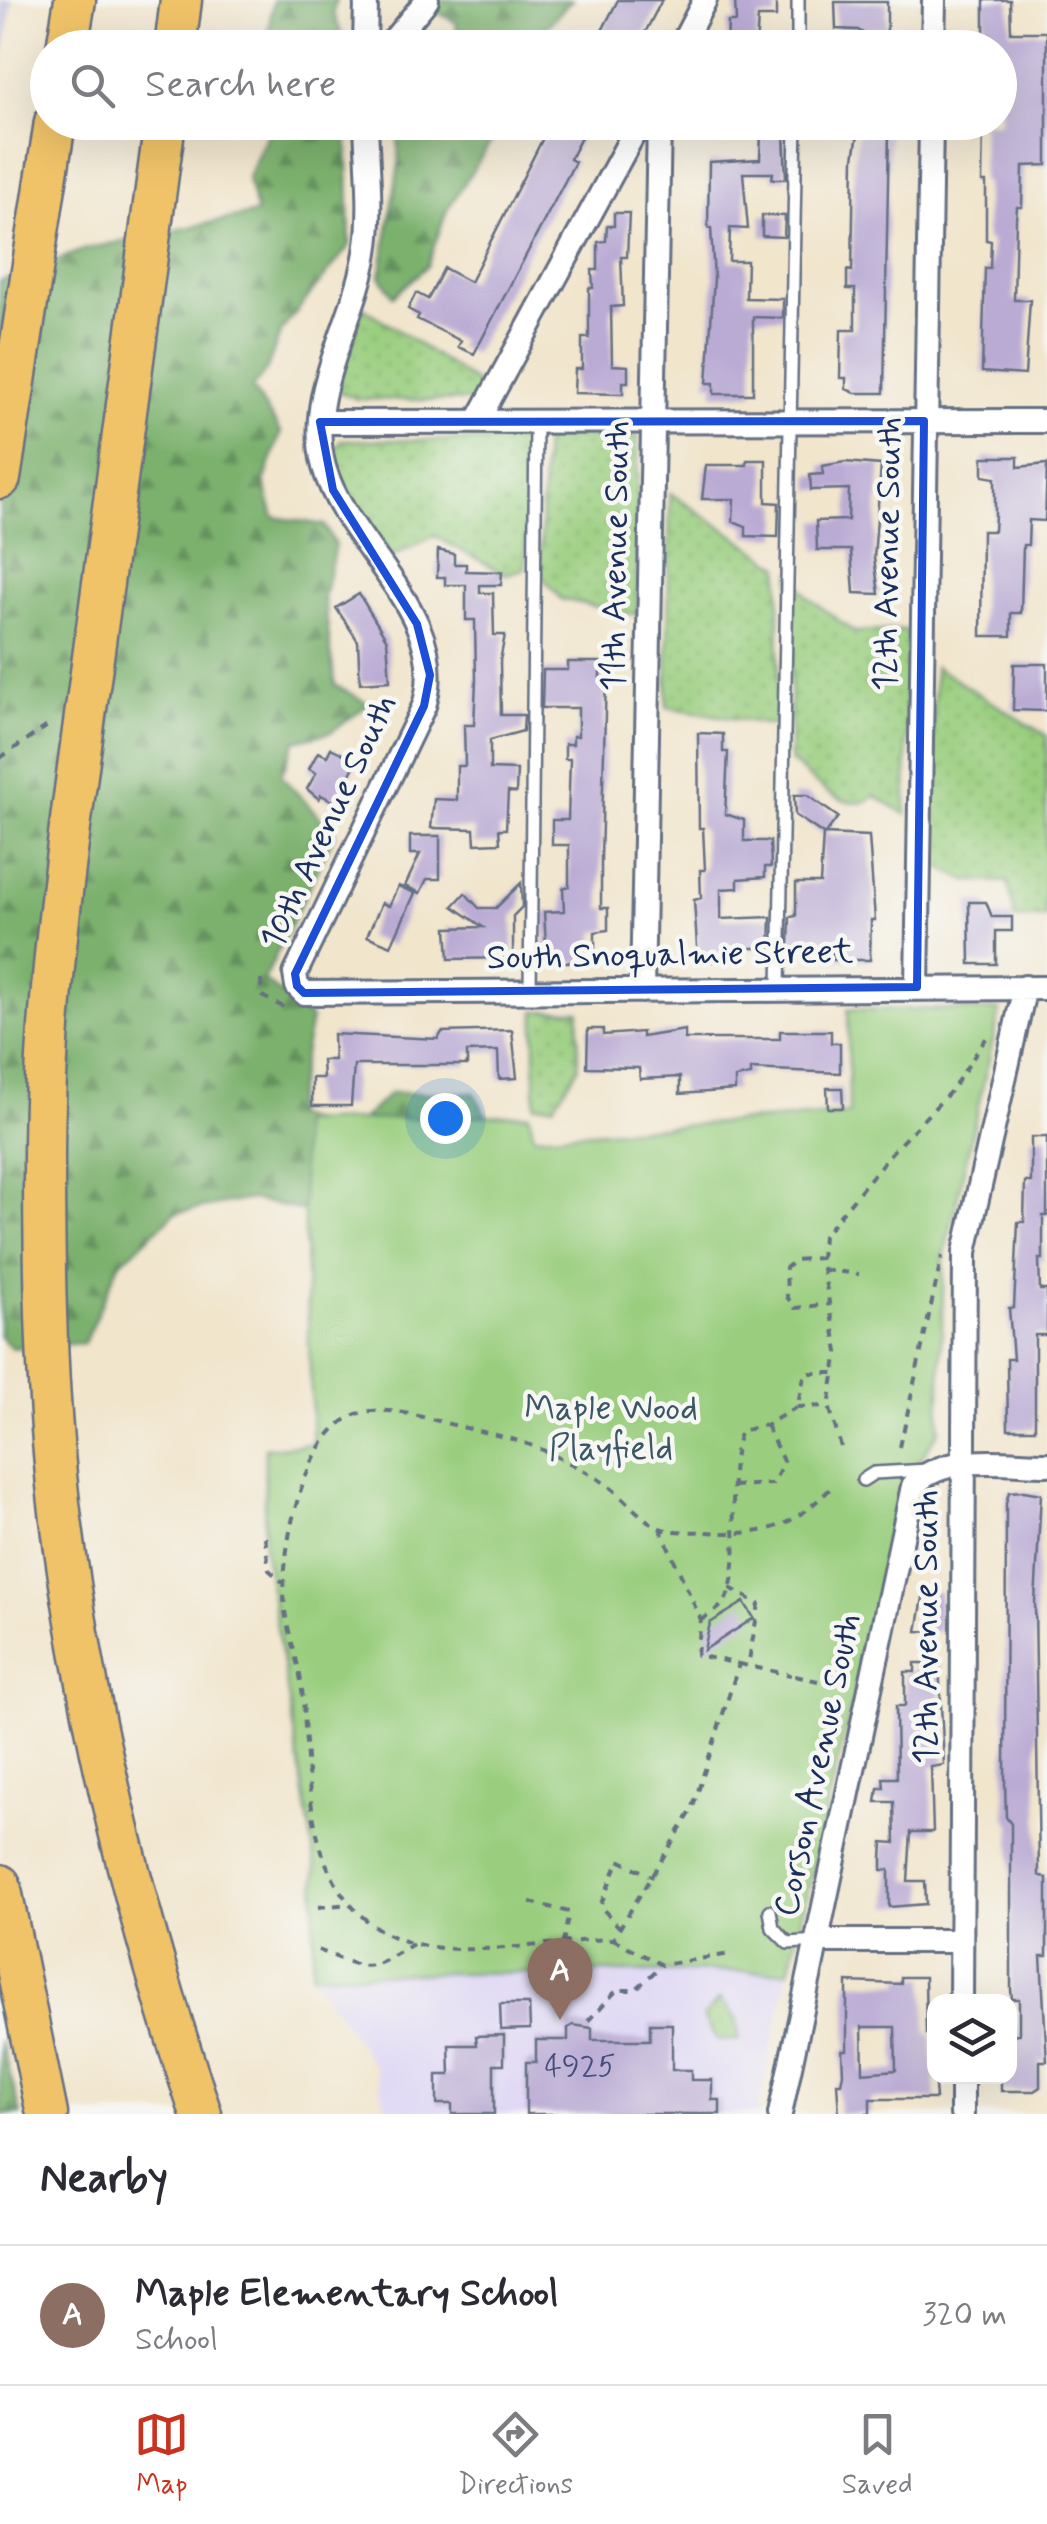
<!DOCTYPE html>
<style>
:root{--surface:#fff;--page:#f7f7f7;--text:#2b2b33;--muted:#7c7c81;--line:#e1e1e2;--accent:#c8321e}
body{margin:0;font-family:Mynerve,sans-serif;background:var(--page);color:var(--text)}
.controls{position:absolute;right:30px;bottom:30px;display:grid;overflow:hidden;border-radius:20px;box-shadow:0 10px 40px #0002}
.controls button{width:90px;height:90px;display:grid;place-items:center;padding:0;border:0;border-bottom:2px solid var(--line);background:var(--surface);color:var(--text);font:50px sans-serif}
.you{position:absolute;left:445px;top:1118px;width:35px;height:35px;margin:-25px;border:8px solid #fff;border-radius:50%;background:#1a73e8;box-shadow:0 0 0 15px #1a73e833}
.badge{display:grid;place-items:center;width:65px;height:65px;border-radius:50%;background:var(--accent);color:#fff;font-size:32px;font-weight:700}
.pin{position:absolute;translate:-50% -82px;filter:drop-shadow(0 2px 5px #0008)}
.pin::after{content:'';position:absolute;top:52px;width:35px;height:30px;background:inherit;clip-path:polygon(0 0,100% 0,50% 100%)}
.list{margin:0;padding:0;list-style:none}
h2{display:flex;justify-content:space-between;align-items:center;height:130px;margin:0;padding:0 40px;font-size:42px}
h2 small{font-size:32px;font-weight:400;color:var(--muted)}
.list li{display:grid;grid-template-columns:65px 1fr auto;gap:30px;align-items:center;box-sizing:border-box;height:140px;padding:0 40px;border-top:2px solid var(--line)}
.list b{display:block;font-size:38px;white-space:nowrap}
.list p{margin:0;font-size:32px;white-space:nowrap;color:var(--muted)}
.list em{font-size:32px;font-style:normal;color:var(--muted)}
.icon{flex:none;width:55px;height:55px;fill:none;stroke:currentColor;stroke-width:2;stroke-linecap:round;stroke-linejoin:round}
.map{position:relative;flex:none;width:1047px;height:2114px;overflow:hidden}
.search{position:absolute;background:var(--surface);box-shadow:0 10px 40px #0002;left:30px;right:30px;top:30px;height:110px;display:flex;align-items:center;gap:25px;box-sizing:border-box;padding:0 35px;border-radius:55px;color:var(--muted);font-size:38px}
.sheet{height:270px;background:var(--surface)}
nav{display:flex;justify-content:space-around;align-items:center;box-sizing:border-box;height:140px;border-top:2px solid var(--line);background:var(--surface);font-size:28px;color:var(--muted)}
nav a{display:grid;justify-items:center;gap:5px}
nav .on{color:var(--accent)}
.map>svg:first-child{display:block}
.built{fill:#ded5f5}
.industrial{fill:#c3c1db}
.grass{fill:url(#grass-dots);stroke:#5a7e6e;stroke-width:2.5}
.forest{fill:url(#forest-firs);stroke:#4b7066;stroke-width:2.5}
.park{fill:#9ace7e;stroke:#5a7e6e;stroke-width:2.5}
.building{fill:#baabd4;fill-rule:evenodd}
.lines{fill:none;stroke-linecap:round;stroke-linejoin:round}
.lane-casing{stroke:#666f84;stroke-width:16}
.street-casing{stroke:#666f84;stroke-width:28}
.highway-casing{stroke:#666f84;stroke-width:45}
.path{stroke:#666f84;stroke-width:4;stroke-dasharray:8 8;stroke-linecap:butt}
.lane{stroke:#fff;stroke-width:11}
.street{stroke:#fff;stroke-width:22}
.highway{stroke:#f0c369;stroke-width:40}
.marked{fill:none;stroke:#1d4ed8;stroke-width:8;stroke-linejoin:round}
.labels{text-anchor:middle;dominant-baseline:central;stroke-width:9;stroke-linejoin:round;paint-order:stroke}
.number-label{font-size:30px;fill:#434e7c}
.street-label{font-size:35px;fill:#1b2f5e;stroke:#f6f6f2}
.park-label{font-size:35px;fill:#3b5766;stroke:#f6f6f2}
</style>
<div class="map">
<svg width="1047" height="2114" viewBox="0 0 1047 2114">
<defs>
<pattern id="grass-dots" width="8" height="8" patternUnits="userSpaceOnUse" patternTransform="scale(2.5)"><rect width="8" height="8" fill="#9ace7e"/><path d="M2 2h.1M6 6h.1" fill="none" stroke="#84b16f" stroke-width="1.8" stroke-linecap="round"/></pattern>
<pattern id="forest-firs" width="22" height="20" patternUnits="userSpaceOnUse" patternTransform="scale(2.5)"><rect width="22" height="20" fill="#7bb16d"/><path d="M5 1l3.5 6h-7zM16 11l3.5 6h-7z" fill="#64905d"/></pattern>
</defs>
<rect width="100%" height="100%" fill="#f6f6f2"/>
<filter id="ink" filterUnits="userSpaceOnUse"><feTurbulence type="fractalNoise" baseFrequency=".01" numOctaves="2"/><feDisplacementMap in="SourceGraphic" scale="20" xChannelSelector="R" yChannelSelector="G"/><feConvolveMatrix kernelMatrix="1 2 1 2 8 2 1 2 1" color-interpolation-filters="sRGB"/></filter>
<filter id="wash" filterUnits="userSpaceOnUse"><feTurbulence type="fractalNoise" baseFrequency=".0048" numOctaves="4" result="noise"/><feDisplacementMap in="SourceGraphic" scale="40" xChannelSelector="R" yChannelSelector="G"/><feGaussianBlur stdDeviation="2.25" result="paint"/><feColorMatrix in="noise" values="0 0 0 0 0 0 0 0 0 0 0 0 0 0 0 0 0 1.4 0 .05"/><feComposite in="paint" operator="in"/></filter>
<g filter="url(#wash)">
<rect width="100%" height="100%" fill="#f1e5cc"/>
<!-- built -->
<path class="built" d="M789,1971L757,2114H388L374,2066L312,1974Z"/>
<!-- industrial -->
<path class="industrial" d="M0,0H13L0,83Z"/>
<!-- grass -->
<path class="grass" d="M363,307L484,388L473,401L357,399L336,390Z
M544,436H638L637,615L561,599L540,574Z
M342,440H528L525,569L505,574L434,536L389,558L340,477L333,453Z
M670,493L780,566L777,726L667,707Z
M791,574L808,597L854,632L908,630L906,814L875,796C846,819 811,778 790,761Z
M935,667L1047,736L1045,917L1015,919L1008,882L966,881L928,861Z
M535,1011H579L578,1068L554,1105H535Z"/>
<!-- forest -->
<path class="forest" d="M273,0H336L333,13L347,47H245L268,36Z
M414,0H572L531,43L547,48L455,47L457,23Z
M272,123H347L350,245L281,331L267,369L252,388L281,432L264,482L274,517L324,525L335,545L324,598L335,685L369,704L331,732L295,741L281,776L335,833L264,980L311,1019L292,1115L347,1134L390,1093H474L501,1143L343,1220L251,1199L175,1213L119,1264L84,1343L12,1348L0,1337V281L86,249L257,213L247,179Z
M403,123H503L447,210L427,266L393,296L380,276L399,164L398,129Z
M0,2040L21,2114H0Z"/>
<!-- park -->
<path class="park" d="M848,1009L1000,1010L944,1257L939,1431L904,1483L789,1971L312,1974L316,1868L264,1548L265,1448L313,1444L300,1122L529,1114L534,1136L849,1114Z
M720,1999L737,2020L739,2040L718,2041L703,2017Z"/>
<g id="blocks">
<!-- building -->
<path class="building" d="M618,0H662L637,48H593Z
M735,0H776V17H758L756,48L727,47L728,22H736Z
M984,0H1010L1011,32H1047V165L1023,166L1022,207H1017L1016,219L1014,300H1030L1025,375L982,372L985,268H990L991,241L986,240V182H982L983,122H1000V48H984Z
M835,2H887V48H864V34L858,30L836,29Z
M524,122H589L570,159L575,162L474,354L458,347L461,341L417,319L419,315L408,309L416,293L428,299L444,268L470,282L545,134Z
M860,122H885L889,130L884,393H855L846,389V378H840L841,330H855V289H847V270L852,271L854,158Z
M761,132H784L786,179H772L773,173H743L748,229L730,228L729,261H747L746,298L783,299V318L753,317V394H714V383H707L714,278L711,228H708L709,162L760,159Z
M614,213H629L627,257H621L623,306L611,307L612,365L628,366V382H623V394L574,393L575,369H582V338H589V288H593L592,270H598V242L606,241L607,226H614Z
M762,215L785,216L784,237L762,236Z
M983,457H1018V467L1047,464L1045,521L1029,520L1028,545H1023L1021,613H1011V636H981L982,531H994L995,515V478L983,476Z
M747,460H766V502L779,503L778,537L746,536V526L733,521L734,499H702L706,465H747Z
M845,462L881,465L874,558L879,594L854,593L851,550H817L816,521L848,520L849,489L811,490L810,475L823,474L822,466Z
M438,550L454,554V564H466V571L502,572L501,585H480V593H493L494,635H505L500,661L501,715H524L523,731L490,740V769L517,770L516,793L508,792L506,829H499L500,843L475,844L474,829L431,828L434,799L457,800V766H465L464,725H474L476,681L475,620H466V585H445V577H437Z
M359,594L387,640L390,681L360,683L358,641L336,608Z
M568,662H600V678H606L601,859V908H608V930L595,932V962H540V945H546L544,912L564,911L563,888L569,886V845H552V820H568L570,759H565V744H573V736H578V708H542L543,670H568Z
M1014,664H1047V711L1013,710Z
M698,733L723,734V752H728L725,814L744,820V841H770L771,867H765V877L738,879V888L721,889V919L771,917L770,948H728V962L698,961L694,900L701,898L700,870H705L703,828H699Z
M331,748L357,761L335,802L321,795L319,799L307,789L316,773L309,769L318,752L327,756Z
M794,795H807L838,817L825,834L869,836L875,920H871L870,960H833L831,948L789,947L790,917L796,916V883H820L823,834L795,815Z
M410,836H440V879H427L420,893L405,886L420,854H410Z
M521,883L522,907L513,916V958L449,959L447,928L483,927L453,906L465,893L479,908H496Z
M398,886L415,893L391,946L367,936L382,903L389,906Z
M969,902H986L992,917H1012V931H996V964H970Z
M588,1029H603V1035L642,1032V1037L685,1030V1039H780V1031H831V1043H840V1073L751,1069V1075L735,1078V1090L680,1094V1077L640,1079L639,1068L587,1067Z
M512,1030L517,1078L499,1079L498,1051L467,1052V1065H354L351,1106H312V1078H323L322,1060H334L333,1034L438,1039L442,1032Z
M827,1088H842L843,1108H828Z
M1031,1137H1047V1216H1043V1259H1039L1040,1290H1047V1335H1035V1429H1008L1007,1359H1013L1009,1308H1014L1018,1222H1024L1025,1182H1031Z
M1024,1491L1041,1494L1035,1602L1039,1875L1047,1878V1956H1041L1047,2061H1040V2087L1034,2091H1001V2076H1010V2035L1019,2034V1999H1012L1011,1990V1824L1006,1817L1005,1781L1006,1503L1009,1492Z
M924,1592H939L940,1632L917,1631Z
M744,1602L754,1618L704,1650L710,1623Z
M915,1663H939L944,1765L931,1767L933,1832H911L908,1881H925L926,1904L889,1907V1870H882V1858L883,1842L895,1843L894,1802H876L878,1788H884L883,1778H897L896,1706H905V1672H915Z
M901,1977H925L926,2034H931L936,2099H870V2114H839L837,2083H841L843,2074L842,2050H847V1982L901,1984ZM862,2027H895L896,2070L863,2073Z
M500,2004H529L530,2029L501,2030Z
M650,2024H672V2070H691V2080H712V2100H720V2114H526V2062H536V2040H568V2028L573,2025L592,2028V2040H650Z
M504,2035V2064H494V2114H452V2104H437V2075H450L449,2045H477L476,2036Z"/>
</g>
</g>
<g filter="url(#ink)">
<use href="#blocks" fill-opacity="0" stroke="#666f84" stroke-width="2.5"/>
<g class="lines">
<!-- lane casing -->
<g class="lane-casing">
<path id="lane" d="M798,48V0
M779,988L796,122
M530,991L536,423
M863,1480L874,1473L928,1470
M770,1911L773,1928L788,1943L817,1941"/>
</g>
<!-- street casing -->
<g class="street-casing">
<path id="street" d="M365,48L366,0
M387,48L427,0
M680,48L705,0
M933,48L934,0
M366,122C367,165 373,210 366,252C355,323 304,393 324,467C347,548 452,614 424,706L295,974L297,986L304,993L1047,988
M320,422L1047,421
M477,422L640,122
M917,987L931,122
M642,991L659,122
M817,1941H960
M961,2002L965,1252L1025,987
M962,2076V2114
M780,2114L913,1486C944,1452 1005,1464 1047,1464"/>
</g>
<!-- highway casing -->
<g class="highway-casing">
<path id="highway" d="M67,48L75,0
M175,48L181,0
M165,122C141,303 117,484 92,665C70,828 44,994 44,1159C44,1273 46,1390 59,1503C84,1711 135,1916 201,2114
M0,478L55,122
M0,1885L47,2114"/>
</g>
<!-- path -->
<path class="path" d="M0,758L49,725
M261,980L262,996L285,1008
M821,1258L795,1260L786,1268L787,1297L795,1308L829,1304
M824,1270L859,1274
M797,1407L828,1406
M841,1447L829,1406L838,1352L821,1258L823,1236L892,1152L951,1091L987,1037
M900,1447L942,1256
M733,1486L772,1484L784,1463L766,1425
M660,1528L701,1620L697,1655L739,1664L692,1810L613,1939C547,1940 441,1966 382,1931C300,1882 311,1772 302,1690C300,1665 290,1642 286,1617C277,1563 300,1434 357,1414C384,1405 418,1416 446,1423C479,1432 516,1437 547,1452C567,1462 589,1472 607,1485C624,1497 641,1520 660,1528C671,1533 692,1531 705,1532C766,1536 789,1530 833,1486
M265,1537L269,1570L285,1584
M730,1588L759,1604L748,1666
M701,1620C709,1615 720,1609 725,1601C747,1561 721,1479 741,1431L766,1425L797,1407L805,1373H834
M739,1664L791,1675
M795,1676L818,1681
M530,1902L569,1912L563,1943
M318,1907L350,1904
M620,1928L600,1906L619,1860L653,1877
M613,1939L662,1965L730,1954
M318,1950C370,1970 365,1974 413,1944
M588,2021L617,1990H635L662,1965"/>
<!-- lane -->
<use href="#lane" class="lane"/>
<!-- street -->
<use href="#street" class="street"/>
<!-- highway -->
<use href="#highway" class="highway"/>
</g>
</g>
<!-- marked area -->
<path class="marked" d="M924,421L917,987L304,993L297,986L295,974L424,706L430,675L417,624L333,490L320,422Z"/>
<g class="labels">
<!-- number labels -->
<g class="number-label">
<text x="580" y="2066">4925</text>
</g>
<!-- street labels -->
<g class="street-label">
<text transform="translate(888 554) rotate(-89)">12th Avenue South</text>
<text transform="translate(616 556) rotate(-89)">11th Avenue South</text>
<text transform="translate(329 822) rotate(-65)">10th Avenue South</text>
<text transform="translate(670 955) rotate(-1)">South Snoqualmie Street</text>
<text transform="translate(927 1627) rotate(-90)">12th Avenue South</text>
<text transform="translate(818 1765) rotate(-78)">Corson Avenue South</text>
</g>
<!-- park labels -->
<g class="park-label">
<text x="611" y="1409">Maple Wood<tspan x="611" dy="40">Playfield</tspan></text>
</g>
</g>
</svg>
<div class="controls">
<button><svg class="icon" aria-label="layers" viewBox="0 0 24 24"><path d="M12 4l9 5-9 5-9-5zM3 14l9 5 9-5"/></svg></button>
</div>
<div class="you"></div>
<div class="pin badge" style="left:560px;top:2020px;background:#8d6e63">A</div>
<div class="search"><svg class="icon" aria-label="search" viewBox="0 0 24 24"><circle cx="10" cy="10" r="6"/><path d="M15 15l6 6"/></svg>Search here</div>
</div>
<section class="sheet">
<h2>Nearby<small></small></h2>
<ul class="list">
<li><span class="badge" style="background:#8d6e63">A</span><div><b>Maple Elementary School</b><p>School</p></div><em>320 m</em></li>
</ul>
</section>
<nav>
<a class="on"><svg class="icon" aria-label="map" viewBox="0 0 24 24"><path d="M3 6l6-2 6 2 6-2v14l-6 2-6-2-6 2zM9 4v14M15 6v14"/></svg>Map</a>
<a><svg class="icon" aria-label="directions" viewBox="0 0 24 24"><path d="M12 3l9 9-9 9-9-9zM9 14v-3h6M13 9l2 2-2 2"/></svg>Directions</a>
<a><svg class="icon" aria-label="saved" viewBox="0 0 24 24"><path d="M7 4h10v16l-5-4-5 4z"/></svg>Saved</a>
</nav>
